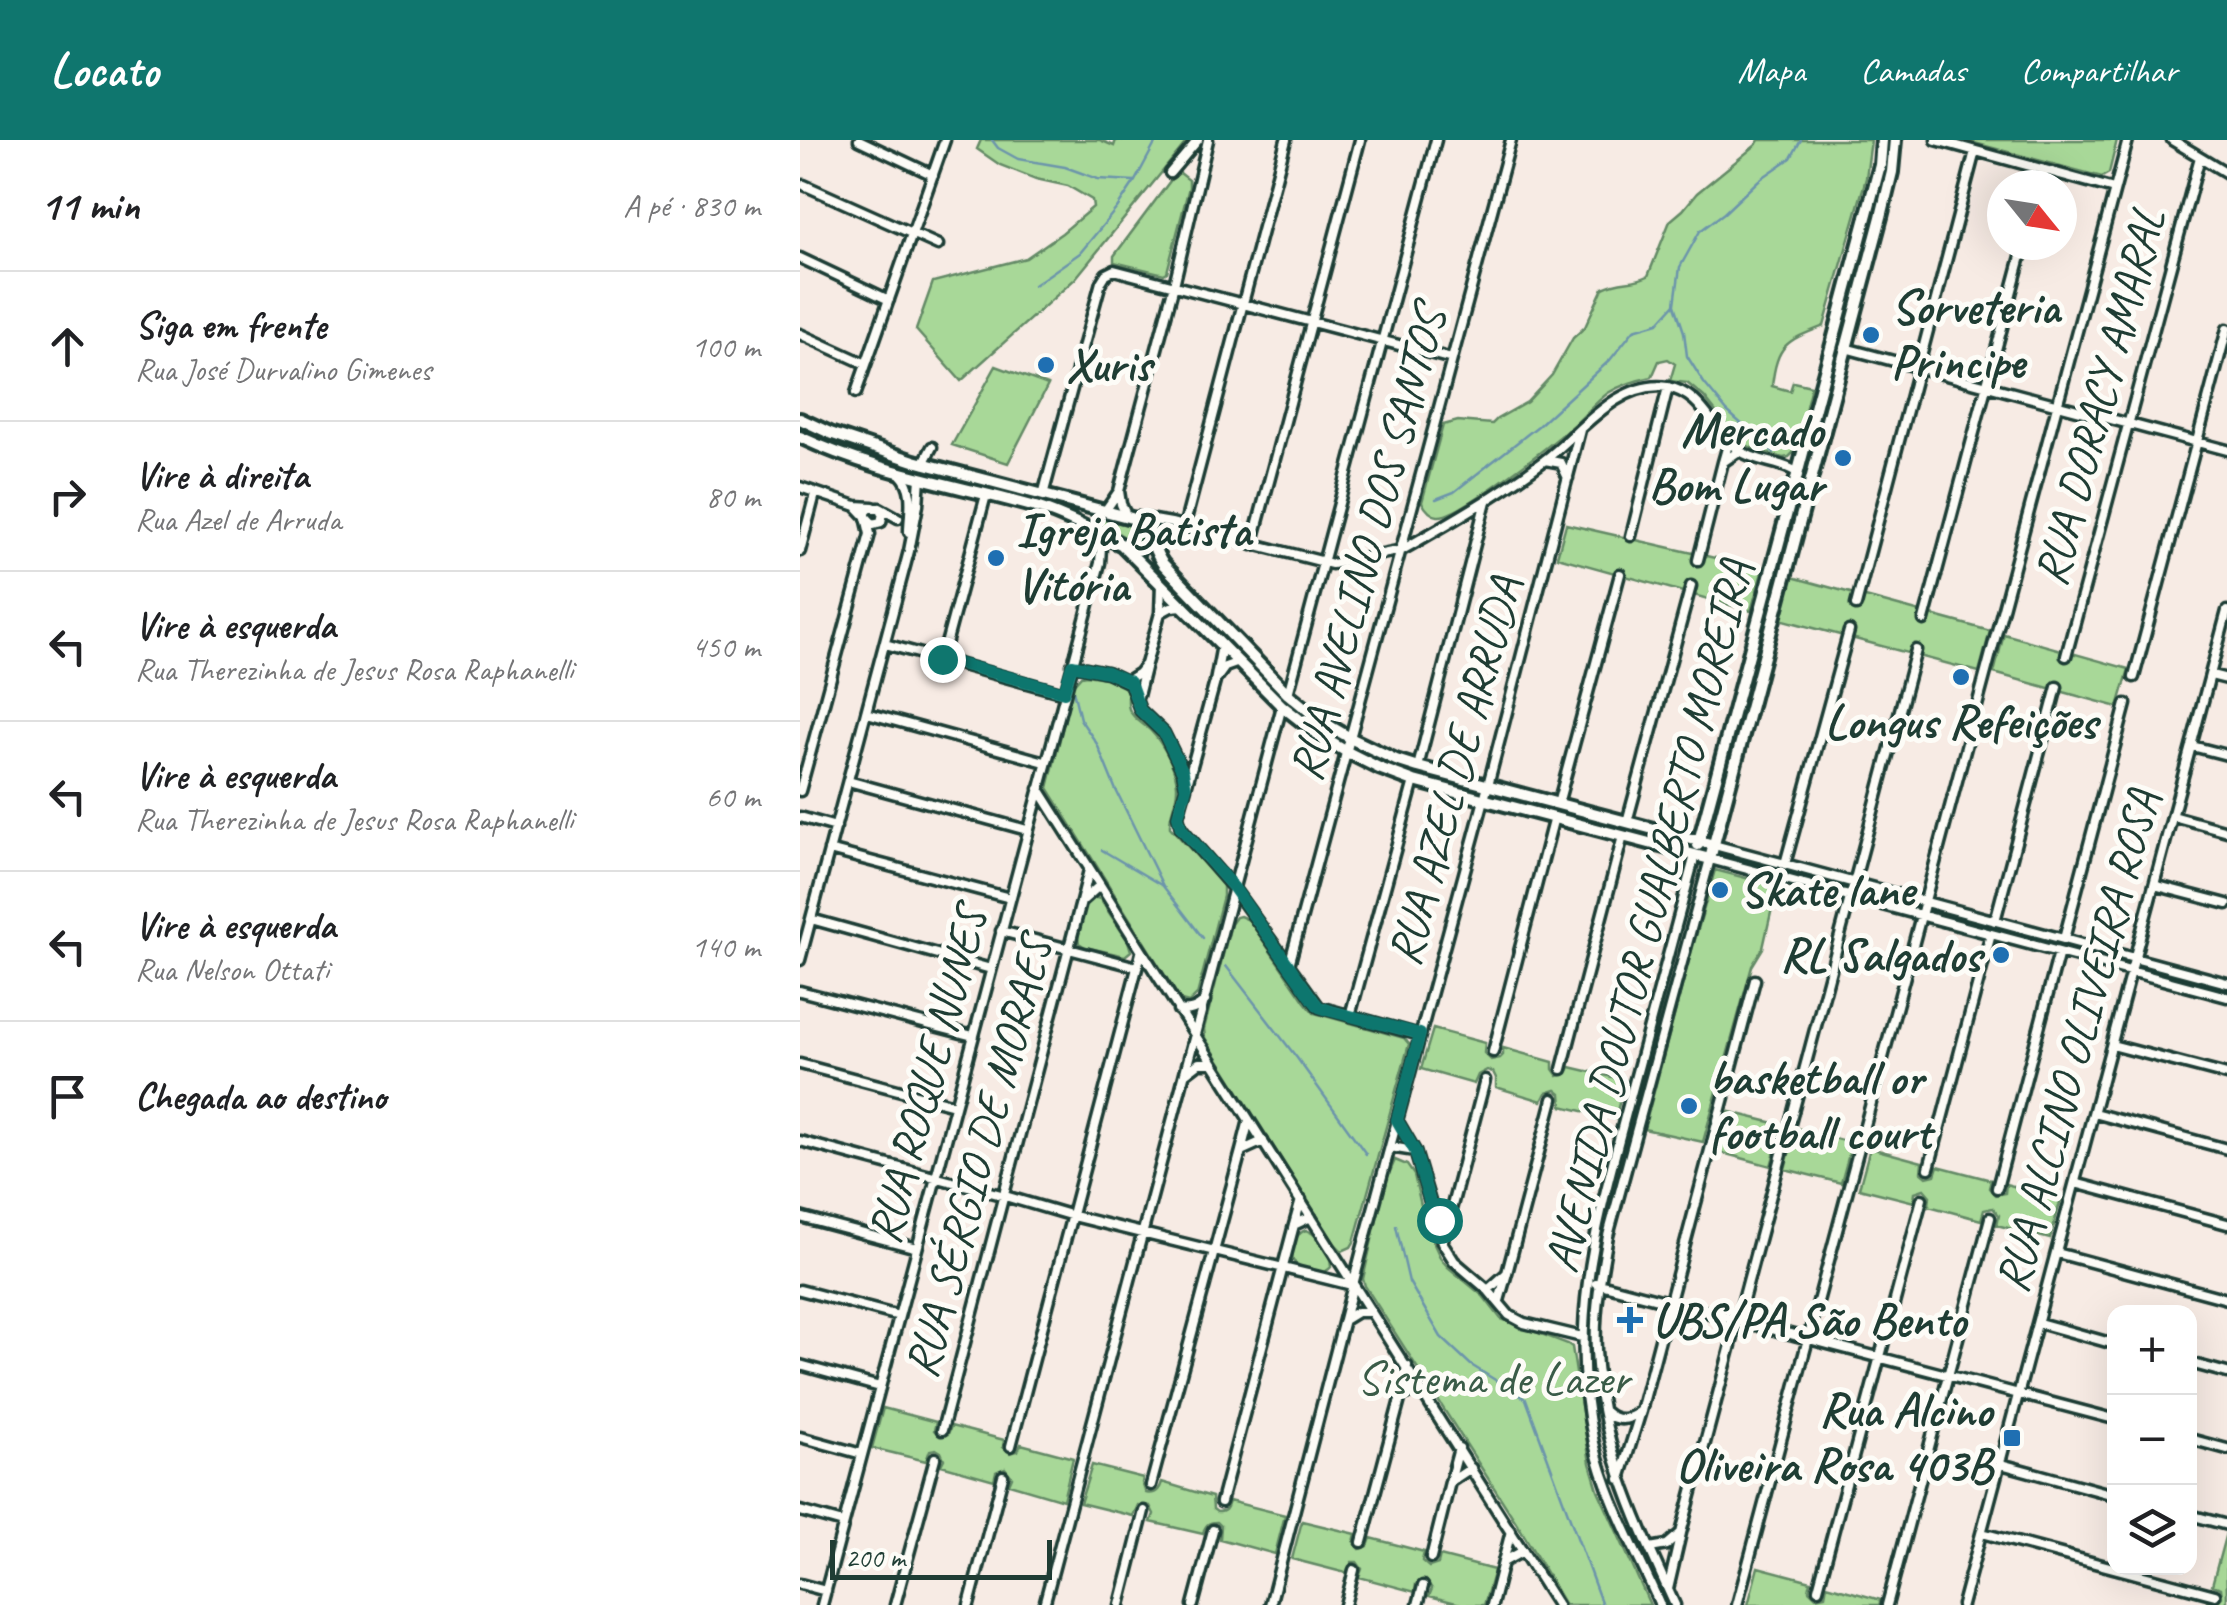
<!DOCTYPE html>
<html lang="pt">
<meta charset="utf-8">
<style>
:root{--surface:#fff;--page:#f2f2f2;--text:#202124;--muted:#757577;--line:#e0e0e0;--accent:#0f766e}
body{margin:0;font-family:Caveat,sans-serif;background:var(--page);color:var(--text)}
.controls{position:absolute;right:30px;bottom:30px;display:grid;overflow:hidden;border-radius:20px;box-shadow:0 10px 40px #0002}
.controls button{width:90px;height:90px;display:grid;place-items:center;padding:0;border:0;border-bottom:2px solid var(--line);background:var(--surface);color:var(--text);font:50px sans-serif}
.compass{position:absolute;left:1187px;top:30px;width:90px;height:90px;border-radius:50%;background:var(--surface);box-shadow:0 10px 40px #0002;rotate:120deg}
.scale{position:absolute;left:30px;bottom:25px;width:222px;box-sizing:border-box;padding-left:10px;border:5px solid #1f3d34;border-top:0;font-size:28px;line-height:35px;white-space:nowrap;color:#1f3d34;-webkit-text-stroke:8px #fdfcf7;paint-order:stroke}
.stop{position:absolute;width:30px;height:30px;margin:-22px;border:8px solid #0f766e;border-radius:50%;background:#fff}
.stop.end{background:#0f766e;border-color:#fff;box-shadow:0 2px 10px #0008}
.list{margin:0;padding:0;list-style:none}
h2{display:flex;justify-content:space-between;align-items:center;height:130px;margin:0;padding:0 40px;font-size:42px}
h2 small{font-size:32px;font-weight:400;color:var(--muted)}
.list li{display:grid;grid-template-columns:65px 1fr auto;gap:30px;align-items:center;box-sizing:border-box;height:150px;padding:0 40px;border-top:2px solid var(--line)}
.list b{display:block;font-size:38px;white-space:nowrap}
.list p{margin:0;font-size:32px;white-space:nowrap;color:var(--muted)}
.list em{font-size:32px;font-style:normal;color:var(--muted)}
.icon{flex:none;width:55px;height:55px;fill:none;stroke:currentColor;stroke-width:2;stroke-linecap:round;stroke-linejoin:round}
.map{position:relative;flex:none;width:1427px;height:1465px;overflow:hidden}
header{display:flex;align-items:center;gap:60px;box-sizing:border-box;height:140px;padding:0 50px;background:var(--accent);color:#fff}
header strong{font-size:48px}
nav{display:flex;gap:55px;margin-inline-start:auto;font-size:35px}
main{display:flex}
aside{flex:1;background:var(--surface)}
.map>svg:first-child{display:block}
.green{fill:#a8d898;stroke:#648a66;stroke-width:2.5}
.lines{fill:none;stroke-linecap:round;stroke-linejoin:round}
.stream{stroke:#6c95ab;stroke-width:2.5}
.minor-casing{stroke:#1f3d34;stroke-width:15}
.secondary-casing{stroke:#1f3d34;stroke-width:18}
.minor{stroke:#fdfcf7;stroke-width:8}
.secondary{stroke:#fdfcf7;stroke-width:10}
.route{stroke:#0f766e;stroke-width:12}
.poi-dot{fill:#1f6fb2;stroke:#fdfcf7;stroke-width:4}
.labels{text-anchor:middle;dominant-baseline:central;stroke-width:10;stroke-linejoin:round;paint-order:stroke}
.poi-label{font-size:48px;font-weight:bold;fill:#1f3d34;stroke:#fdfcf7;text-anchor:start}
.street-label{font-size:48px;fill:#1f3d34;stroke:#fdfcf7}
.park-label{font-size:48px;fill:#3a5c48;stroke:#fdfcf7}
</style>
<header>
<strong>Locato</strong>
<nav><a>Mapa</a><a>Camadas</a><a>Compartilhar</a></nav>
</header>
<main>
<aside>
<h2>11 min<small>A pé · 830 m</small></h2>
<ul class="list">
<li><svg class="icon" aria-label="ahead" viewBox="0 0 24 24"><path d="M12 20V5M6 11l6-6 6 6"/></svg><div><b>Siga em frente</b><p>Rua José Durvalino Gimenes</p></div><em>100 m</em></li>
<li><svg class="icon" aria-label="right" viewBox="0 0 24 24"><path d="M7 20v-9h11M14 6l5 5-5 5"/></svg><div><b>Vire à direita</b><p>Rua Azel de Arruda</p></div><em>80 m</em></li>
<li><svg class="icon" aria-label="left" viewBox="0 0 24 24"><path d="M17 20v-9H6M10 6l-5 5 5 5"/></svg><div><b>Vire à esquerda</b><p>Rua Therezinha de Jesus Rosa Raphanelli</p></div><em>450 m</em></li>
<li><svg class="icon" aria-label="left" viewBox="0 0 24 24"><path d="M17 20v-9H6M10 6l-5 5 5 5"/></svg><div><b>Vire à esquerda</b><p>Rua Therezinha de Jesus Rosa Raphanelli</p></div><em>60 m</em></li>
<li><svg class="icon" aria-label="left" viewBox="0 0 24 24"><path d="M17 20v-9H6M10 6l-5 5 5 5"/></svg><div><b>Vire à esquerda</b><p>Rua Nelson Ottati</p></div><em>140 m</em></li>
<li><svg class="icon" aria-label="arrive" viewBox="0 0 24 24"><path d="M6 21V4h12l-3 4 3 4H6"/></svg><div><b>Chegada ao destino</b></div></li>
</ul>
</aside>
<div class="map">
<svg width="1427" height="1465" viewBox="0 0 1427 1465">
<rect width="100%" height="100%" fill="#f7ebe4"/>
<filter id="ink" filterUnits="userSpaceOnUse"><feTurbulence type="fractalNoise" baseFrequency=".01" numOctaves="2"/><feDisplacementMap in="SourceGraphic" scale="20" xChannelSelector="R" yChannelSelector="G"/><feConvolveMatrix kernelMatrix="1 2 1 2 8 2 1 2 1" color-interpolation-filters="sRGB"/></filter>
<g filter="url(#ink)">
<!-- green -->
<path class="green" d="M181,0H300L314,6L316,0H388L275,139L161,241L116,190L133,142L226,118L262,93L293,67L292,60L268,46L236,39L200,25L177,9Z
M959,0H1071L1066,38L1024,186C986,201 977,204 972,246L990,251L993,242L1011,246L995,311L989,317L983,318L955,310L938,300L904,257L887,243L870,241L875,224L868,219L859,221L852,237C837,240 821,245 808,253C796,262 785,275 774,285C755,301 658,379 638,376C630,375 625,368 622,362L643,285L658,281L692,284L697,279L727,262L752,235L773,198L785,187L803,148C822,139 832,144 848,136L870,81L883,70L897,53L956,5Z
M1087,0H1090L1082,46L1040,201L1038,200L1080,45L1086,17Z
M1163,0H1317L1309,33L1302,37Z
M380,33L389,40V47L367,132L364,134L314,122V116L373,37Z
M196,226L248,245L208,323L152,305Z
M305,380L339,387L345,399L342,403L334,404L318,393L301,388V381Z
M766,384L963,429L951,471L757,417Z
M992,437L1190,491L1179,532L980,479Z
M1204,494L1329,529L1318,567L1194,533Z
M286,535C297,537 316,538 324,547C331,554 326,561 329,569C332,578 345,585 351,591C363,603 378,632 377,648C377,662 369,673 370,687L423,745V756L397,855L389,863L381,861L248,648L273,545L281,536Z
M915,730L977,746L963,808L952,826L903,1002L844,989L888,824Z
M293,757L300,759L328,801L331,811L325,816L285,807L279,803C276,790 283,766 293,757Z
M440,776L449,780L505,862L514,873L597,896L604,898L609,904L554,1102L551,1107L542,1111L535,1104L405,898L404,889L431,784L436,777Z
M633,889L685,903L684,913L691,920L700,918L703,915V908L753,922V929L758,936L767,933L770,927L825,940L815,979L762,966L761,954L756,950L746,953L742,961L696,947V938L693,932L687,930L678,935L674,944L621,929Z
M926,971L982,985L971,1026L915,1011Z
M996,988L1052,1003L1041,1043L985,1029Z
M1070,1008L1122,1022L1121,1032L1127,1037L1135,1035L1138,1026L1191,1040L1189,1048L1195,1055L1205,1053L1206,1044L1261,1059L1250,1099L1197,1085L1199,1075L1193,1068L1184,1070L1181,1080L1129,1066L1130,1056L1124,1049L1115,1052L1114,1062L1059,1048Z
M595,1020L607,1025L614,1035L626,1087L641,1119L648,1127L683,1156L701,1179L768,1204L772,1207L790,1323L798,1350L850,1465H765L721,1390L565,1146L563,1139L585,1043Z
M506,1090C519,1095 531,1113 531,1127C522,1139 502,1129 493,1121C490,1109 494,1094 506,1090Z
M83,1268L136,1282L134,1290L140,1296L148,1294L151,1286L204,1300L203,1307L210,1313L218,1311L221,1304L273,1318L263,1360L209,1344L212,1337L205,1328L196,1332L194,1340L141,1325L144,1319L141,1312L136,1309L130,1310L126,1321L72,1308Z
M292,1325L343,1338L342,1343L346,1353C355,1355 360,1350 362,1342L412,1357L413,1369L417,1372C425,1372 427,1369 429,1361L485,1375L475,1414L420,1399L421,1386L417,1382C408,1382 405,1385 403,1394L351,1382L354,1374L350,1366L338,1365L333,1376L280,1363Z
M502,1381L556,1394L554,1402L560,1409L568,1406L571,1398L624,1412L622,1421L629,1427L638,1424L640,1416L694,1430L684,1465H664L629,1456L632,1449L626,1440L616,1444L615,1452L559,1437L562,1429L557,1422H552L546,1433L492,1419Z
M1426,1393L1427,1465H1406L1407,1461L1416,1463L1422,1457L1421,1448L1412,1445Z
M958,1427L1011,1441L1009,1450L1016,1457L1025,1455L1027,1445L1081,1460L1079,1465H948Z"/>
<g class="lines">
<!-- stream -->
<path class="stream" d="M192,0L198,8L218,19L265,27L298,39L335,41
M234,145L280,113L317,68L335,41L357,0
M875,165L884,192L887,216L904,243L927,271L974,313
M636,359L654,352L738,286L810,220L834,190L858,183L875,164L880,127L900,91L924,73L959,40L991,18L1001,0
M273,550L280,579L297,604L315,648L363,746L403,798
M302,710L361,745
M426,826L497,918L566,1014
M596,1086L609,1142L641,1197L671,1225L726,1259L802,1465"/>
<!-- minor casing -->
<g class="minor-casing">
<path id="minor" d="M59,0L133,35
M1136,0L1314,49
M1372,0L1427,33
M370,33L398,0
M4,45L138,105
M1240,45L1244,30
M0,118L89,160
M0,194L66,224
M1045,208L1427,310
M56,253L145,0
M929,301L923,322L939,311
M745,320L761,323L768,338
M123,324L132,307
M100,334C116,350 109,372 109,392
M0,347L56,366L73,367
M319,351L374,145L408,0
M243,355L301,142L306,134L314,130L652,219
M56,366L73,384L81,382L83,373L79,368H70L66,372V378
M80,368L98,378
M305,371L319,351L321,364L326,375
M337,377L371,383L532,424L602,410C651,382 700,354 745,320C769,301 790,276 816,260C831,251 849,244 867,247C905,254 911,292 940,311C958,323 981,321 998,333
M384,387L486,0
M831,396L868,247
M452,405L560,0
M0,411L15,354
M898,420L923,322
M361,444L360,473L371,467L383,466
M1056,465L1175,11
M1124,480L1224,105
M85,504L264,553
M1266,516L1400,17
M142,519L186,355
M346,524L360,473
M272,525L307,532L330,543L340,570L364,593L383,632L386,648L378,676L381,688L434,749L519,867L620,895
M1411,535L1427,539
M1334,537L1427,189
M417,538L425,527L439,522
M328,540L339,533L346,524L338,556
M488,554L636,0
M67,573L245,622
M1392,606L1427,615
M618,627L686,361
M48,641L227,690
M387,644L415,542L422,505
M239,649L757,1465
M0,651L70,394L67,381
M758,664L820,434
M1373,676L1427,691
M0,677L36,687
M827,682L891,446
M914,705L1427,843
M29,710L210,758
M985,724L1049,491
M289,730L281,762L299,746
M1354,745L1427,764
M11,779L191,829
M1195,781L1257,547
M201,791L337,827
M1264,799L1326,564
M0,820L109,411L118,365L120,338
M489,825L711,0
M0,851L173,896
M378,870C390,872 397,869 405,861
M550,876L614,641
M1312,905L1427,935
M693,912L754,677
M0,924L154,965
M762,929L823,696
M386,933L399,923H412
M1294,973L1427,1009
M449,980L441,1011L463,1001
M0,1001L205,1056L273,1076L552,1145
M590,1007L615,1011L597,980
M615,1011L642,1102L654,1121L688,1150L709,1175L724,1183L782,1197
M1129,1028L1191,794
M1275,1043L1427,1084
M1197,1048L1259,812
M501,1060L494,1085L511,1077
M0,1077L117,1108
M643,1100L685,940
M1257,1113L1427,1159
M707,1133L753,959
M796,1143L1314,1279
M0,1150L99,1176
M688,1150L707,1133L699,1161
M544,1180L557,1172H571
M1239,1183L1314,1204
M1390,1223L1427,1233
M0,1225L80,1247
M607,1226L601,1256L620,1249
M805,1272C817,1283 829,1280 841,1271
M142,1290L281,762
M0,1297L62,1314
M1390,1299L1427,1309
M211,1306L341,813
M659,1308L650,1342L671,1328
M1201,1324L1314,1355
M820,1339L841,1271L955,840
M351,1345L441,1011
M421,1362L494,1085
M0,1371L43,1383
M1390,1375L1427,1385
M711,1391L703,1422L723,1411
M881,1393L1116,510
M1182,1393L1415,1455
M562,1402L601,1256
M850,1408L867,1405L881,1393L868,1449
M631,1418L650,1342
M0,1444L26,1451
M1018,1449L1122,1059
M22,1465L300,423L301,407L295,392
M95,1465L135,1318
M169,1465L203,1336
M244,1465L482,566
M320,1465L344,1371
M393,1465L413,1390
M470,1465L562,1110L688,645L780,290
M545,1465L554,1430
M618,1465L623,1446
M692,1465L703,1422
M860,1465C837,1412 807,1360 794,1303C766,1180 799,1076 830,958C852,877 874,796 895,715
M875,1465C837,1381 800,1305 796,1210C794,1172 801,1134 808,1096L910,719L1427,857
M937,1465L1328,0
M1087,1465L1190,1078
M1162,1465L1427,471"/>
</g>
<!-- secondary casing -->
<g class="secondary-casing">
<path id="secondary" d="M0,279L30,293L114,321L339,380C352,392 352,410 363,424L488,554L521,581L552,599L596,620L618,627L914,705
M0,297C76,333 159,345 239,368C272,378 300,396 332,409H340L351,401
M323,406L482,566L500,580L520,596L547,612L579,628L614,641L910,719L1081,77L1092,32L1095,0
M898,705L1080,25L1082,0"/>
</g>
<!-- minor -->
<use href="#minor" class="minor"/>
<!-- secondary -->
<use href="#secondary" class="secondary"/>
</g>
</g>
<g class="lines" filter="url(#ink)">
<!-- route -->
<path class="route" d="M142,519L264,552L272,525L307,532L330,542L340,570L364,593L383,632L386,648L378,676L381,688L434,748L514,861L519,867L531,871L620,894L597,980L615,1011L635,1080H639"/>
</g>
<!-- markers -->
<g class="poi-dot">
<circle cx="1071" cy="195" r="10"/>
<circle cx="246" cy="225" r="10"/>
<circle cx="1043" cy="318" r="10"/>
<circle cx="196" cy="418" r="10"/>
<circle cx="1161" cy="537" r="10"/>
<circle cx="920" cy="750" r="10"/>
<circle cx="1201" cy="815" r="10"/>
<circle cx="889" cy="966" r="10"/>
<path d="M825 1165h10v10h10v10h-10v10h-10v-10h-10v-10h10z"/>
<rect x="1202" y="1288" width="20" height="20" rx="5"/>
</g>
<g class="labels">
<!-- poi labels -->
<g class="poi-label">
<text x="1091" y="167">Sorveteria<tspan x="1091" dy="55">Principe</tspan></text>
<text x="266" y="225">Xuris</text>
<text x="1023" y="290" text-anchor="end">Mercado<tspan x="1023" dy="55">Bom Lugar</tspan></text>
<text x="216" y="390">Igreja Batista<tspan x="216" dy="55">Vitória</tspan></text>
<text x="1161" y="582" text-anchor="middle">Longus Refeições</text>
<text x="940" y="750">Skate lane</text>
<text x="1181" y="815" text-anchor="end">RL Salgados</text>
<text x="909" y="938">basketball or<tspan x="909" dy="55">football court</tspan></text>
<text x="852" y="1180">UBS/PA São Bento</text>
<text x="1192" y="1270" text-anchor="end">Rua Alcino<tspan x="1192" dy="55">Oliveira Rosa 403B</tspan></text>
</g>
<!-- street labels -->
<g class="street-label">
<text transform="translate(1299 257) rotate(-75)">RUA DORACY AMARAL</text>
<text transform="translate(567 404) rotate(-75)">RUA AVELINO DOS SANTOS</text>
<text transform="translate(654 631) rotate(-75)">RUA AZEL DE ARRUDA</text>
<text transform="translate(848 776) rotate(-76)">AVENIDA DOUTOR GUALBERTO MOREIRA</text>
<text transform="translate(1277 901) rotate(-75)">RUA ALCINO OLIVEIRA ROSA</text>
<text transform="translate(127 935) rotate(-75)">RUA ROQUE NUNES</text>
<text transform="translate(178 1017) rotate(-75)">RUA SÉRGIO DE MORAES</text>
</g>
<!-- park labels -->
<g class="park-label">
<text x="693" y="1238">Sistema de Lazer</text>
</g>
</g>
</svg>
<div class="controls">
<button>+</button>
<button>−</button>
<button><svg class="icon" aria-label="layers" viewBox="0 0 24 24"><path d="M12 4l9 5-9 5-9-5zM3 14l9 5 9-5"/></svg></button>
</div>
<svg class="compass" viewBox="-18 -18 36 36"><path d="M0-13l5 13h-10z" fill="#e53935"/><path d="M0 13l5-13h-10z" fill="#757577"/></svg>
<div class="scale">200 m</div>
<div class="stop" style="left:639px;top:1080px"></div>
<div class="stop end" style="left:142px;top:519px"></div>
</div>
</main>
